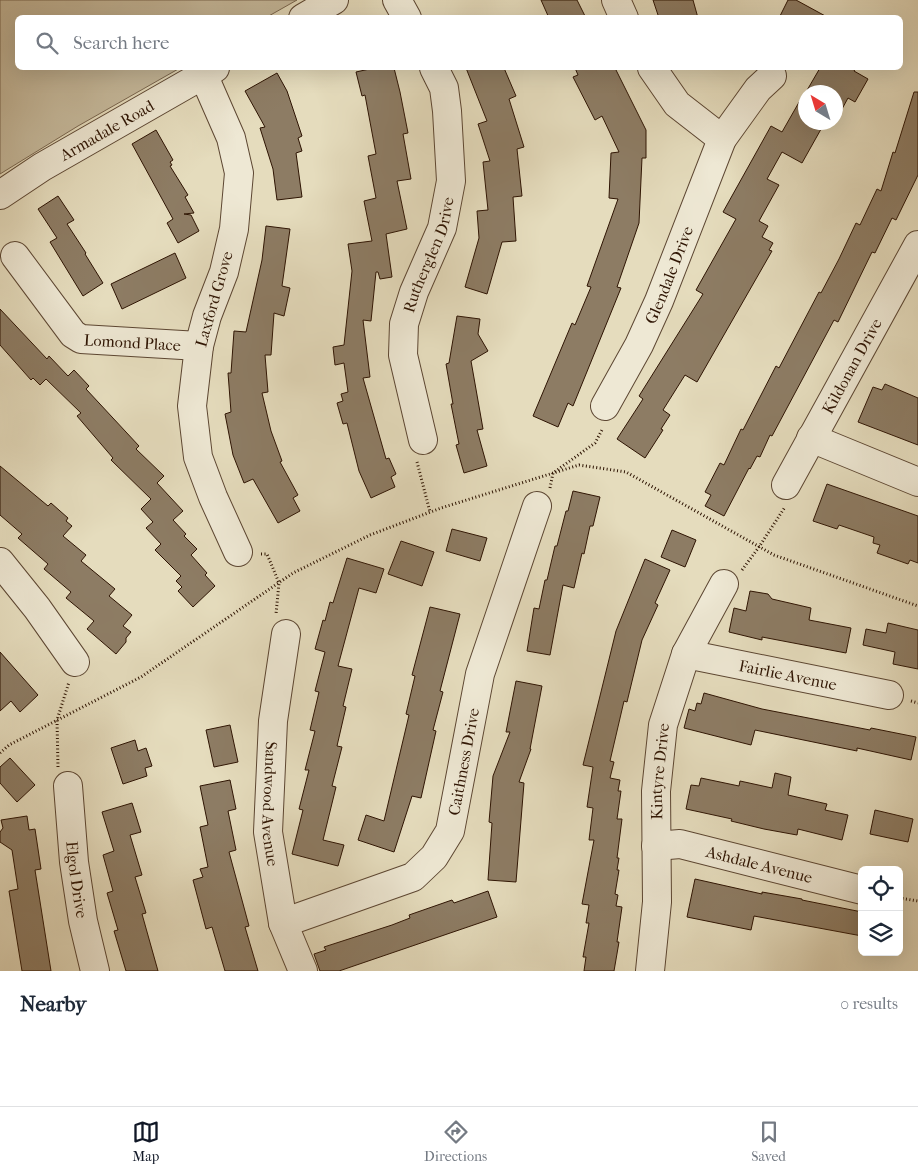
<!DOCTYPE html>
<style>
:root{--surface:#fff;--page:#f2f2f3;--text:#1f2937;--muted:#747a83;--line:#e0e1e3;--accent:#111827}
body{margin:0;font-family:"IM FELL French Canon",serif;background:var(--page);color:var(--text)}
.controls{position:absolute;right:15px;bottom:15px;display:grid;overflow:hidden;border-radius:8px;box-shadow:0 5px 20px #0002}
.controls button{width:45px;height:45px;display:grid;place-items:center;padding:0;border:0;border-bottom:1px solid var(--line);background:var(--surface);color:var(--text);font:25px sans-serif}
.compass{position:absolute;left:798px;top:85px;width:45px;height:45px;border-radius:50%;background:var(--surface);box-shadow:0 5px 20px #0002;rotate:322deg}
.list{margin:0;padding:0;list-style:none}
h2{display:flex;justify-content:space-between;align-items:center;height:65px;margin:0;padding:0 20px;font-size:21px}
h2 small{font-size:16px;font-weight:400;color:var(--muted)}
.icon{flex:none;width:28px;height:28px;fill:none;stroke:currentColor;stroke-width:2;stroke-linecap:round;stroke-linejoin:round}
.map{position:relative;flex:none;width:918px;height:971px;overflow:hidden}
.search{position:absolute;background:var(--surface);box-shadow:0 5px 20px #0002;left:15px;right:15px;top:15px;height:55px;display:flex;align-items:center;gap:12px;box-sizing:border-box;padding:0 18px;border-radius:8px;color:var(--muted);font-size:19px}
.sheet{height:135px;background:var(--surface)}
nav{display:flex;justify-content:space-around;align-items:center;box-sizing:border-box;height:70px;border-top:1px solid var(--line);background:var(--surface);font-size:14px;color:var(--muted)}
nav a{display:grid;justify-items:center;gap:2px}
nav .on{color:var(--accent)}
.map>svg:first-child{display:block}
.green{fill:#c6ba9d;stroke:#7a6750}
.building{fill:#8d7c64;stroke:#2e1403}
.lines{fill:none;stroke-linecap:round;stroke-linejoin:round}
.minor-casing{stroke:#5c4632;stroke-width:30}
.path{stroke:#2e1403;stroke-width:3;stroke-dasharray:1 2.5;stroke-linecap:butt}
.minor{stroke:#eee8d4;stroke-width:28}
.labels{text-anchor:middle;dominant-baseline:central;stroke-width:4.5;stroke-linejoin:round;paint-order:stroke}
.street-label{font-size:16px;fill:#2e1403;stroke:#eee8d4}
</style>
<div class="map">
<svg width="918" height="971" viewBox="0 0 918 971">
<rect width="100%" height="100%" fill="#e5dcbd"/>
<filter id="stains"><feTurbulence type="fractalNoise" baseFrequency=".004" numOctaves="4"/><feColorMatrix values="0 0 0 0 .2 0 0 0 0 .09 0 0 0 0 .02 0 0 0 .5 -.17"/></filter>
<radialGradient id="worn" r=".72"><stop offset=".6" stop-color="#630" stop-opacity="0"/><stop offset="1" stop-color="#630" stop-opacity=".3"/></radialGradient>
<!-- green -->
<path class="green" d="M0,0H297L267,17L18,18V68H180L78,126L0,174Z"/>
<!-- building -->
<path class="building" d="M541,0H577L586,18H549Z
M653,0H693L698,18H659Z
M788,0H796L829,18H779Z
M374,68H394L400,92L408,133L403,134L411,179L397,181L407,229L386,234L392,277L380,279L378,272H376L371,321L363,320L370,377L363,378L386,459L389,458L396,474L391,477L395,487L371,498L359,471L347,423L343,424L337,403L343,401L341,394L348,392L344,363L335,365L333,347L344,345L352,271L348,244L372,241L364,201L376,198L368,156L376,154L365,95L362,96L356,72Z
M466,68H504L516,96L509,99L524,147L517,149L522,196L513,197L516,241L502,242L487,294L465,287L479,238L477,211L488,210L483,162L490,161L478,124L487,121Z
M575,68H615L646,130V158H642L639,223L617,287L621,288L573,406L568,403L558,427L533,416L572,323L575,325L591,287L587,286L618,199L609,198L611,153L619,152L602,116L595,120L573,77L578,75Z
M820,68H856L854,71L868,79L855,102L848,98L836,120V92H806Z
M277,73L287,91L302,136L298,138L302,151L296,153L302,197L277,200L273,169L260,128L265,127L245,91Z
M914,92H918V175L896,220L892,218L875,253L872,252L838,322L834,320L772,436L770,435L760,457L757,456L750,469L749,468L724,516L705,506L711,495L705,492L720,463L724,465L741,429L743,430L776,366L779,368L819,292L821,293L839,259L856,223L860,225L877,189L881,191L893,152L895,153Z
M806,94V122H825L802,163L782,152L767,179L779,185L759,221L768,226L762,237L773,243L769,250L772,251L697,382L685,375L663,410L670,415L661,429L663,430L645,458L617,439L643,399L639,396L703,294L696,290L736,219L723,212L771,126L782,132L802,97H804Z
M156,130L173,160L170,162L172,165L170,166L188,195L185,197L194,213L184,214L191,215L199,231L178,243L167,223L173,219L132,144Z
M58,196L74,220L67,224L86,253L85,254L103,283L83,296L50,242L57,238L38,209Z
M266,226L290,229L282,286L290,288L284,316L274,313L271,355H265L268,392L262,393L271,431L282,461L280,462L298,495L293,498L300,511L278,523L253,479L244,483L233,455L225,414L231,412L228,373H231L234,331L246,332L262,260Z
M175,253L186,278L122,309L111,284Z
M0,309L47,359L49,356L68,376L74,370L89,386L86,389L139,446L136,449L164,476L157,483L183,511L173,520L186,534L184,536L197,549L191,555L207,573L205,575L215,586L193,607L178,591L182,587L176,581L181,576L155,550L161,544L146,528L153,522L141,509L151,499L111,460L113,458L77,416L81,413L46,379L40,385L33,378L31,380L0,345Z
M457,316L480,319L478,334L488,351L471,361L483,429L477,430L487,466L464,473L456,445L459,444L451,404H453L446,364L449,363Z
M885,384L918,398V445L858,422L873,387L882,390Z
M0,466L48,506L51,503L68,518L66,521L72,526L63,536L86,555L81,561L115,589L109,596L132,615L123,626L131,632L126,638V642L116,654L87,629L94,621L66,598L71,592L44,569L48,564L18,538L22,534L0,515Z
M827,484L918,516V563L910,560L908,564L877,553L880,545L873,543L874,537L839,525L837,529L813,521Z
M573,491L600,497L593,526H590L584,554L582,553L574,588L563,585L550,655L527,651L534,608L539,609L545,580H547L555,546H557L566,511H568Z
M452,529L487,538L480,561L446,551Z
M672,530L696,540L685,567L661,557Z
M401,541L434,552L422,586L388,574Z
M347,558L384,569L376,593L359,588L338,666L352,669L343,706L346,707L337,746L342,747L332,786L336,787L323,840L344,845L338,866L292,854L303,810L299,809L309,770H305L315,731L310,730L319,692L315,691L325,652L315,649L323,620L325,621L330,602L333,603Z
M645,559L670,570L655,603L658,605L642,640L627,702L624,701L610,761L614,762L610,778L620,780L618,791H621L617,819H622L617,858H619L617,870H619L615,894L618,895L616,906L622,907L617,942H619L614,971H584L586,957H583L589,923H586L589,905L582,904L594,840H589L593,808L587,807L593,767L583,765L616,631Z
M750,591L768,594L772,599L811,608L809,620L851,628L846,653L762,637V640L729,632L734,608L746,611Z
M430,607L460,614L440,691L443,692L433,730L436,731L421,798L412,796L394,852L358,840L366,815L384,821L409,715L406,714L415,676L412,675Z
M888,623L918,630V669L893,664L895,652L863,645L866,629L886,633Z
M0,652L38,695L20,712L11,701L0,711Z
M516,681L542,686L530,749H531L519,782L524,783L516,882L488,880L492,823L489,822L493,776L510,732H506Z
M704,693L762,709L870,730L871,728L916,737L911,760L857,748V751L755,730L751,745L684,728L689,709L695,711L697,703L701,704Z
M230,725L238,762L214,767L206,730Z
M135,740L138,751L146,748L152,766L145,768L147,776L123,784L111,748Z
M10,758L35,785L17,802L0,783V767Z
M775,773L791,777L788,795L827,804L825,810L848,815L842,840L798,829L797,835L764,829L731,821L732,819L686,809L691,785L699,786L701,778L739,786L740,781L772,788Z
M230,780L236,809L228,811L236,850L229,852L249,926L245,927L258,971H225L212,927L206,929L193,880L203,877L200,869L208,867L200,827L208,825L200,786Z
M132,803L141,832L130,835L142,875L135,877L146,913L142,914L158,971H126L114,931L118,930L107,893L113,891L103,855L114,851L102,812Z
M875,810L913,819L908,842L870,834Z
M27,816L29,830L35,829L41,869L35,870L51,971H22L9,891L18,889L12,850L0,842V832L3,828L1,820Z
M695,879L762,894V892L802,899V900L862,912V936L754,916L751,930L687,917Z
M488,891L497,917L339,971H320L314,954L326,950L324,947L392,925L410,918L409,915L452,900L454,903Z"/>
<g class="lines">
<!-- minor casing -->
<g class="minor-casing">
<g id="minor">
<path d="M397,0L407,18"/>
<path d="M616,0L624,18"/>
<path d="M303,18L334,0"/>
<path d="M652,68L677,104L722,139"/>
<path d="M203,74L231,138L239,173L234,229L224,272L207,316L199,346L192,406L198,457L213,497L238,552"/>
<path id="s1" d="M0,195L42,167L215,68"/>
<path id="s2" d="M15,256L73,334L81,339L199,346"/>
<path id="s3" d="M605,406L639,345L659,301L722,139L758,89L772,76"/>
<path d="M811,438L918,482"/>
<path id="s4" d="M423,440L403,355L404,324L414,292L442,228L451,181L447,111L444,88L434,68"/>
<path id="s5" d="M786,485L918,245"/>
<path d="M0,562L37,608L75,662"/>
<path id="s6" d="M286,634L273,721L268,832L283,923L303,971"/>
<path id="s7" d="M686,654L889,695"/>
<path id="s8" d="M68,786L74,862L83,921L95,971"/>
<path id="s9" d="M656,846L680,844L862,890"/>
<path id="s10" d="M283,923L413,877L434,857L450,831L480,674L537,506"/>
<path id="s11" d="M650,971L657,902L656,791L663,725L686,654L724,584"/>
</g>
</g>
<!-- path -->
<path class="path" d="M417,462L430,512
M550,488L553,473L595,443L603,428
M261,554H267L279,583L276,614
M742,570L759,547L785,507
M911,701L918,703
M0,753L9,745L141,677L293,573L370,535L441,508L579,465L626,472L774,555L918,606
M58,767L57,720L69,682
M899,898L918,901"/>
<!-- minor -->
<use href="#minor" class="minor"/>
</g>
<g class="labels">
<!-- street labels -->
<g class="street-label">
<text stroke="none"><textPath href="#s1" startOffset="125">Armadale Road</textPath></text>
<text stroke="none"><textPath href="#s4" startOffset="192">Rutherglen Drive</textPath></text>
<text stroke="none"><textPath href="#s3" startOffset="146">Glendale Drive</textPath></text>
<text transform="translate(214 299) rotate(-74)">Laxford Grove</text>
<text stroke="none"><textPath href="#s2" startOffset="158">Lomond Place</textPath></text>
<text stroke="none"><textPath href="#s5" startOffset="136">Kildonan Drive</textPath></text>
<text stroke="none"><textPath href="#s7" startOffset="104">Fairlie Avenue</textPath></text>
<text stroke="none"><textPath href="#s10" startOffset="268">Caithness Drive</textPath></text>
<text stroke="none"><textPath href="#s11" startOffset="200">Kintyre Drive</textPath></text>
<text stroke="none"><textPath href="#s6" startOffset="171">Sandwood Avenue</textPath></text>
<text stroke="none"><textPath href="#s9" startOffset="106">Ashdale Avenue</textPath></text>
<text stroke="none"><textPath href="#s8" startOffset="94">Elgol Drive</textPath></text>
</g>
</g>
<rect width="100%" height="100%" filter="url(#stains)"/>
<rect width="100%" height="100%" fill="url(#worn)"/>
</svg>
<div class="controls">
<button><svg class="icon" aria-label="locate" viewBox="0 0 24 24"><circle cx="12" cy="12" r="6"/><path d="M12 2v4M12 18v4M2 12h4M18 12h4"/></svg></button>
<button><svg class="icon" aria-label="layers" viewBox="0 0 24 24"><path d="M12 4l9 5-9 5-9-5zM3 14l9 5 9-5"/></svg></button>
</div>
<svg class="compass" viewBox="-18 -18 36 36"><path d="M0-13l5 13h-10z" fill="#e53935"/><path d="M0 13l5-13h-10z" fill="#747a83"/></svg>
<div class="search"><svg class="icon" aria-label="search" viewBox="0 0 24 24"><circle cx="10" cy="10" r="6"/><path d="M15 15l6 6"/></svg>Search here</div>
</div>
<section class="sheet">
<h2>Nearby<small>0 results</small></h2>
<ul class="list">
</ul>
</section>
<nav>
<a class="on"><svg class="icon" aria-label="map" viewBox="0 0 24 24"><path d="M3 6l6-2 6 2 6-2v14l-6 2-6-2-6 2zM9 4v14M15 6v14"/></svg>Map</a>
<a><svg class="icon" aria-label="directions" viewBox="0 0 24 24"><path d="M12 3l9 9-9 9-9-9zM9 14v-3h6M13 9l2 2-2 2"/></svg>Directions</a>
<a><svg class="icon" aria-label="saved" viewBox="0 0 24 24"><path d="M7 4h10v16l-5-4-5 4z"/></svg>Saved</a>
</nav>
